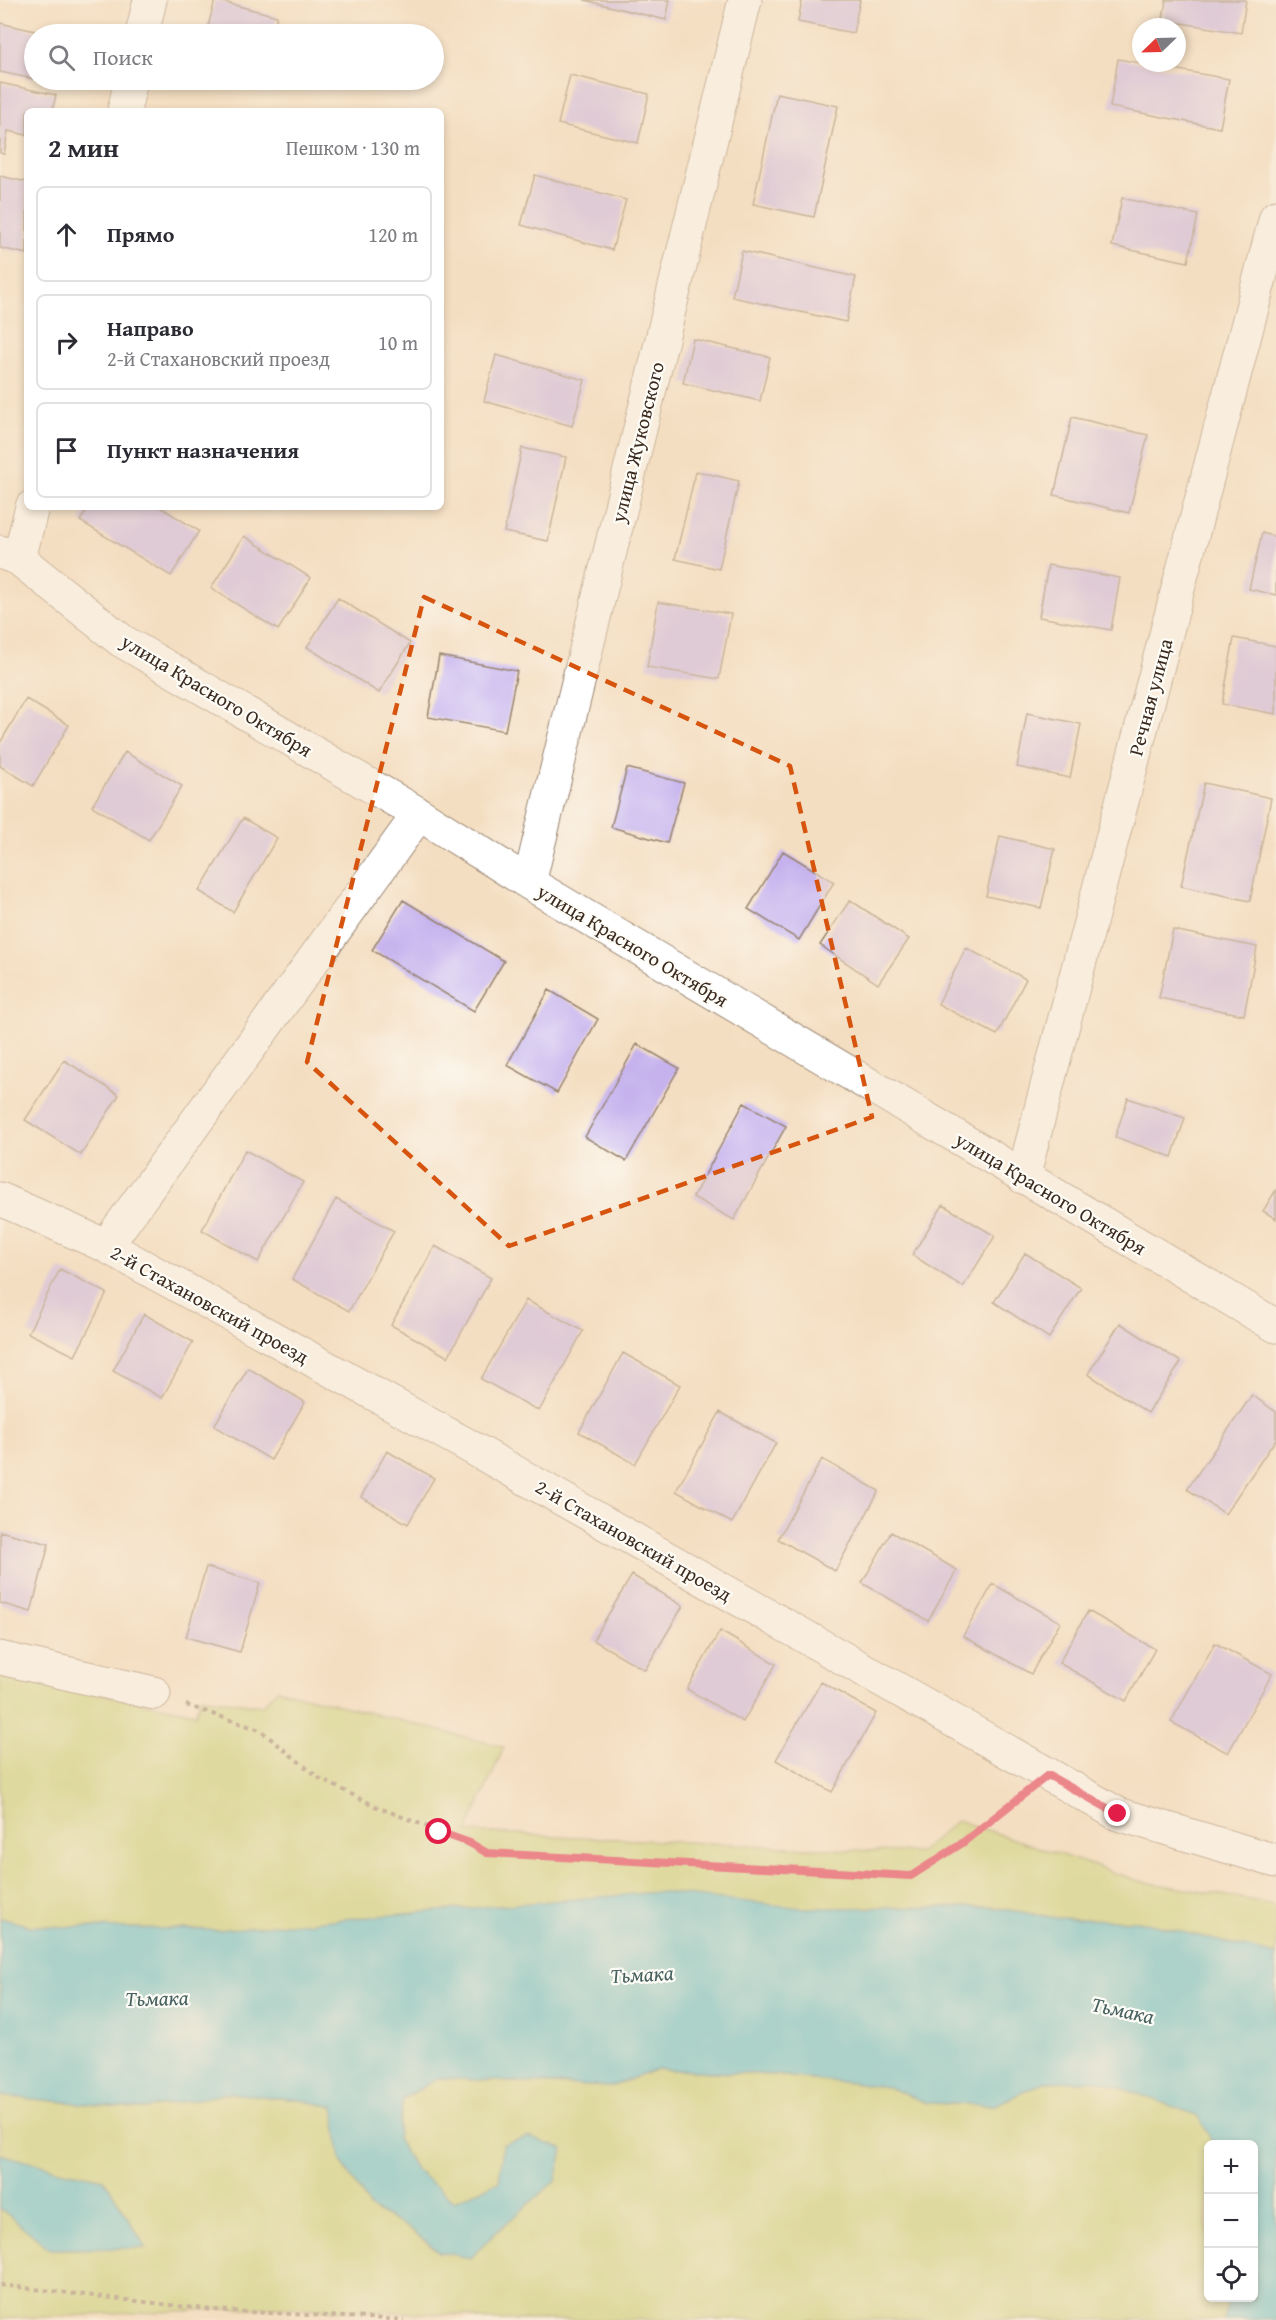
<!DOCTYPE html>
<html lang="ru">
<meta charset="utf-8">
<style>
:root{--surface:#fff;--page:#f7f7f7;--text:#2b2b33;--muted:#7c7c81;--line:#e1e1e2}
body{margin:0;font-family:"Gentium Book Plus",serif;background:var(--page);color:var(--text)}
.controls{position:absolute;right:18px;bottom:18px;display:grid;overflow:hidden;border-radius:9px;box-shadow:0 3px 9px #0003}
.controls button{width:54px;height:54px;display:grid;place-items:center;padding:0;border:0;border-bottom:2px solid var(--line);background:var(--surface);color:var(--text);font:30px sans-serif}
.compass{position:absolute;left:1132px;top:18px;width:54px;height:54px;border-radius:50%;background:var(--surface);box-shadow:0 3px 9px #0003;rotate:247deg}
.stop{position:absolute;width:18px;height:18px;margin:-14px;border:4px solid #e11d48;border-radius:50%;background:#fff}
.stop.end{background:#e11d48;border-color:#fff;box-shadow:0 2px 6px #0008}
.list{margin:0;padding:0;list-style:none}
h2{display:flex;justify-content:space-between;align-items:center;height:78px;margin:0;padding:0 24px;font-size:26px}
h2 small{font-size:20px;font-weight:400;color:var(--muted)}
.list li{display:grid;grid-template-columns:39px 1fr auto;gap:18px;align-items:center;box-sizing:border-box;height:96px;margin:0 12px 12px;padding:0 12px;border:2px solid var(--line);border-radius:9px}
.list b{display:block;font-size:22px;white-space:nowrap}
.list p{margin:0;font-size:20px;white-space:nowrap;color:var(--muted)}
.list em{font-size:20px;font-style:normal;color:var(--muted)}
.icon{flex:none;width:33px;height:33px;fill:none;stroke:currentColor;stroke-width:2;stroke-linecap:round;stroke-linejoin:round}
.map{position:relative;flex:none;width:1276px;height:2320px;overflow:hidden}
.search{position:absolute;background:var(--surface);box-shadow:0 3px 9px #0003;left:24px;top:24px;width:420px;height:66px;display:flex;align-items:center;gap:15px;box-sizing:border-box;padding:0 21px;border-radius:33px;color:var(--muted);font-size:22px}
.panel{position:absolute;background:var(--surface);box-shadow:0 3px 9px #0003;left:24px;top:108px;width:420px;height:402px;border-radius:9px}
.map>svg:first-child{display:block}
.green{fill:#c4d375;stroke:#807e4a;stroke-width:1.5}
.water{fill:#58c3d4;stroke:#4a7679;stroke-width:1.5}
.building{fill:#c6b3ee}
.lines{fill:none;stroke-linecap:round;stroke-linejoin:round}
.minor-casing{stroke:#988470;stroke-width:35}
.path{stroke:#988470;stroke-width:4;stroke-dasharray:4.5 4.5;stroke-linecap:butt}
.minor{stroke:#fff;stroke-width:33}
.route{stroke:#e11d48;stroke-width:8}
.marked{fill:none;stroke:#d7540e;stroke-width:4.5;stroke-dasharray:12 8;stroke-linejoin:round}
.labels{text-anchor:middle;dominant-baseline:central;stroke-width:4.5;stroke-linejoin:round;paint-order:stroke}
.street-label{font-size:20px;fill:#3b2a1e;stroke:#fdfcf7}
.water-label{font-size:21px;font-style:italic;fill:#45605e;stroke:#fdfcf7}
</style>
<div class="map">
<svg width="1276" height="2320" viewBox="0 0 1276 2320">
<rect width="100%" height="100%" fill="#fdfcf7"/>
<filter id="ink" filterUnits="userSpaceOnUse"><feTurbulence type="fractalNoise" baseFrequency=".0167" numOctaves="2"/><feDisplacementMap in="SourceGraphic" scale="12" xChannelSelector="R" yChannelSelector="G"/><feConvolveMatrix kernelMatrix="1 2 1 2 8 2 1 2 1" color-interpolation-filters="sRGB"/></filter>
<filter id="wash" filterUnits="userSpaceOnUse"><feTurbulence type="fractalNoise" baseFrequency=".008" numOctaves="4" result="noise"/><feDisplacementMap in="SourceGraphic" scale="24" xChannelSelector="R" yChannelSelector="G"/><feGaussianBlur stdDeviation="1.35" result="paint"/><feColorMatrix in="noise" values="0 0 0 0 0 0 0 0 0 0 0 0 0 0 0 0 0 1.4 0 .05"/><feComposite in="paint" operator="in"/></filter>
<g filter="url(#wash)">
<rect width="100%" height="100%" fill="#f4dec1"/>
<!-- green -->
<path class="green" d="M0,1674L196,1713L200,1697L262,1706L277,1689L504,1747L467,1832L919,1853L957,1820L1139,1881L1257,1901L1276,1907V1955L1138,1921L1056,1918L991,1907L803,1908L217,1930L30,1926L0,1918Z
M657,2069L775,2075L888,2087L926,2103L995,2105L1044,2082L1100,2080L1199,2116L1213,2144H1208V2298H1228L1224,2320H479L467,2315L274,2307L0,2319V2208L50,2249L146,2248L104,2179L59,2170L0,2154V2096L143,2109L229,2093L300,2100L335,2107L341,2161L371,2208L412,2230L439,2252L471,2258L493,2235L499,2182L454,2201L415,2169L397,2139L403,2099L438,2078L610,2087Z"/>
<!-- water -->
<path class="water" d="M657,1892L803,1908L991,1907L1056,1918L1138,1921L1276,1955V2320H1224L1228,2298H1254V2144H1213L1199,2116L1100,2080L1044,2082L995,2105L926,2103L888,2087L775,2075L657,2069L610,2087L438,2078L403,2099L397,2139L415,2169L454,2201L499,2182L503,2144L528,2137L563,2149L556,2180L493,2235L471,2258L439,2252L412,2230L371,2208L341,2161L334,2107L300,2100L229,2093L143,2109L0,2096V1918L30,1926L217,1930Z
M0,2154L59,2170L104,2179L146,2248L50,2249L0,2208Z"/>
<g id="blocks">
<!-- building -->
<path class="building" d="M215,0L277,16L272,34H206Z
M584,0H670L666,20Z
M802,0H860L853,33L798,22Z
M1166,0H1246L1241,33L1163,20Z
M0,23L48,34H34V79L0,72Z
M1118,59L1229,79L1220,128L1110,107Z
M570,75L649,94L638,143L558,124Z
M39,80H62L61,85Z
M0,83L56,95L52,111H27V135L8,131L4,154L0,153Z
M777,93L838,106L814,217L753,204Z
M535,175L626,200L612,250L521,225Z
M0,176L27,182V254L0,248Z
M1122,198L1198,215L1188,262L1112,246Z
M742,251L856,277L846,322L732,297Z
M693,339L770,357L760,401L683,383Z
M496,355L585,380L572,426L484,401Z
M1072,417L1148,435L1129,513L1054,495Z
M522,448L566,457L548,541L504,532Z
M696,471L739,481L719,569L675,559Z
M89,507H160L199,531L171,576L80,521Z
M1262,533L1276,537V595L1249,589Z
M244,536L311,578L278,630L211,588Z
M1048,565L1120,578L1111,630L1039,617Z
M338,598L410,643L379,693L307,647Z
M658,602L731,614L719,679L647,667Z
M1234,638L1276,646V714L1222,704Z
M439,656L517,671L505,731L428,717Z
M26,699L69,725L33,786L0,766V743Z
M1027,713L1081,724L1070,778L1017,767Z
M125,752L182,786L149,840L92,806Z
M627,768L684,783L667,843L611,827Z
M1204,783L1271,798L1250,901L1181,886Z
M243,818L277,838L233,912L199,891Z
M1000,836L1055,849L1041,908L986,896Z
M783,851L834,882L799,940L748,909Z
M403,900L504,961L474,1011L372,950Z
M850,900L909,939L878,984L820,945Z
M1173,930L1257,947L1244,1015L1159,998Z
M966,948L1026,979L997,1035L938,1004Z
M549,990L598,1019L557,1093L507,1065Z
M637,1044L679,1068L626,1161L585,1137Z
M64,1060L119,1095L81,1155L25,1120Z
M1128,1098L1185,1118L1172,1157L1115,1137Z
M744,1103L786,1126L734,1220L693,1197Z
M245,1150L303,1182L258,1262L202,1230Z
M1276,1190V1219L1263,1211Z
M336,1199L394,1231L349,1311L292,1279Z
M943,1205L995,1236L963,1287L912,1255Z
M435,1246L491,1278L448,1357L391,1325Z
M1025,1253L1081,1288L1049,1338L994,1302Z
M60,1269L107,1293L75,1356L28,1333Z
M526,1300L583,1331L539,1411L481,1379Z
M144,1314L193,1342L162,1398L113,1371Z
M1120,1323L1181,1362L1148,1413L1088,1374Z
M623,1353L680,1385L635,1464L579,1432Z
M248,1368L305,1402L271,1460L214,1426Z
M1252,1395L1276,1412V1439L1225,1514L1187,1489Z
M720,1412L776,1443L732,1523L676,1491Z
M387,1451L434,1478L408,1524L361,1497Z
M822,1459L879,1491L835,1571L778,1539Z
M0,1531L49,1544L31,1612L0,1603Z
M891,1532L957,1570L928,1621L862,1583Z
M206,1567L260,1583L240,1652L186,1637Z
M632,1575L683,1606L645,1670L593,1640Z
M993,1584L1060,1622L1031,1674L963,1636Z
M1088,1611L1155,1649L1126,1701L1059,1663Z
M720,1631L776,1664L743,1722L687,1689Z
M1215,1643L1272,1674L1228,1753L1171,1722Z
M821,1682L876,1713L832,1792L776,1760Z"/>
</g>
</g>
<g filter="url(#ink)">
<use href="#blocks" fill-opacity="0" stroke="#988470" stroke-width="1.5"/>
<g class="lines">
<!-- minor casing -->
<g class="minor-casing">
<path id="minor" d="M142,34L150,0
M124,111L131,80
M0,552L19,559L122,641L419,814L529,883L1276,1326
M19,559L32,507
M529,883L745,0
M1023,1177L1276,217
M0,1199L106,1246L467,1445L1118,1814L1276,1861
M106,1246L419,814
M0,1658L154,1693"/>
</g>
<!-- path -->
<path class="path" d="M186,1705L260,1730L319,1778L377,1807L469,1843L487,1853L911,1877L961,1844L1018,1799
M0,2285L213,2310L404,2320"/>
<!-- minor -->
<use href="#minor" class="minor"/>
</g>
</g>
<g class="lines" filter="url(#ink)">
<!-- route -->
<path class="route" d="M439,1832L470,1843L487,1853L911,1876L961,1844L1048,1775L1118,1814"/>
</g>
<!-- marked area -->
<path d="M0 0H1276V2320H0ZM424,597L790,766L872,1117L509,1246L307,1062Z" fill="#f4dec1" fill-opacity=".55" fill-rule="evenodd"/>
<path class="marked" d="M424,597L790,766L872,1117L509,1246L307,1062Z"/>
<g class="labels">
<!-- street labels -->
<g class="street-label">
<text transform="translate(637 442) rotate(-76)">улица Жуковского</text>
<text transform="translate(217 695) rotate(31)">улица Красного Октября</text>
<text transform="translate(1150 697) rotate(-75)">Речная улица</text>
<text transform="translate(633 945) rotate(31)">улица Красного Октября</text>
<text transform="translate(1051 1193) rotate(31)">улица Красного Октября</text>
<text transform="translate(210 1304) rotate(29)">2-й Стахановский проезд</text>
<text transform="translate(634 1540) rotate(30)">2-й Стахановский проезд</text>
</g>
<!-- water labels -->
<g class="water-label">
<text transform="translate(642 1974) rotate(-3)">Тьмака</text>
<text transform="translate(157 1998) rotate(-1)">Тьмака</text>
<text transform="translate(1123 2010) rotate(12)">Тьмака</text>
</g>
</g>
</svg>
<div class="controls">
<button>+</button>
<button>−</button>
<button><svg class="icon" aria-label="locate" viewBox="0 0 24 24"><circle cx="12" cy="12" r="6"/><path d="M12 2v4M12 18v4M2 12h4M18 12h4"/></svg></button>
</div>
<svg class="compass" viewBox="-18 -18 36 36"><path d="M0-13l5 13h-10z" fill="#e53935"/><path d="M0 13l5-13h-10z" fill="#7c7c81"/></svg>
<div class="stop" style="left:439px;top:1832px"></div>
<div class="stop end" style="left:1118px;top:1814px"></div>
<div class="search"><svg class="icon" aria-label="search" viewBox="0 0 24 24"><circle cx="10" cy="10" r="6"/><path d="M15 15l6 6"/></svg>Поиск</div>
<section class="panel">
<h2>2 мин<small>Пешком · 130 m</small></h2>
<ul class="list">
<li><svg class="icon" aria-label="ahead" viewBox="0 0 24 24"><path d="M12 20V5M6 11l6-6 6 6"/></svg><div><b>Прямо</b></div><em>120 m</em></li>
<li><svg class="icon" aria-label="right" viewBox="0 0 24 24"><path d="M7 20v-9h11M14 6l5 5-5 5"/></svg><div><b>Направо</b><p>2-й Стахановский проезд</p></div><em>10 m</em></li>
<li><svg class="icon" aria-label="arrive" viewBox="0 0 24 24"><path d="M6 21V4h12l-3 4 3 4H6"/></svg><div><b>Пункт назначения</b></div></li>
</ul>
</section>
</div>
